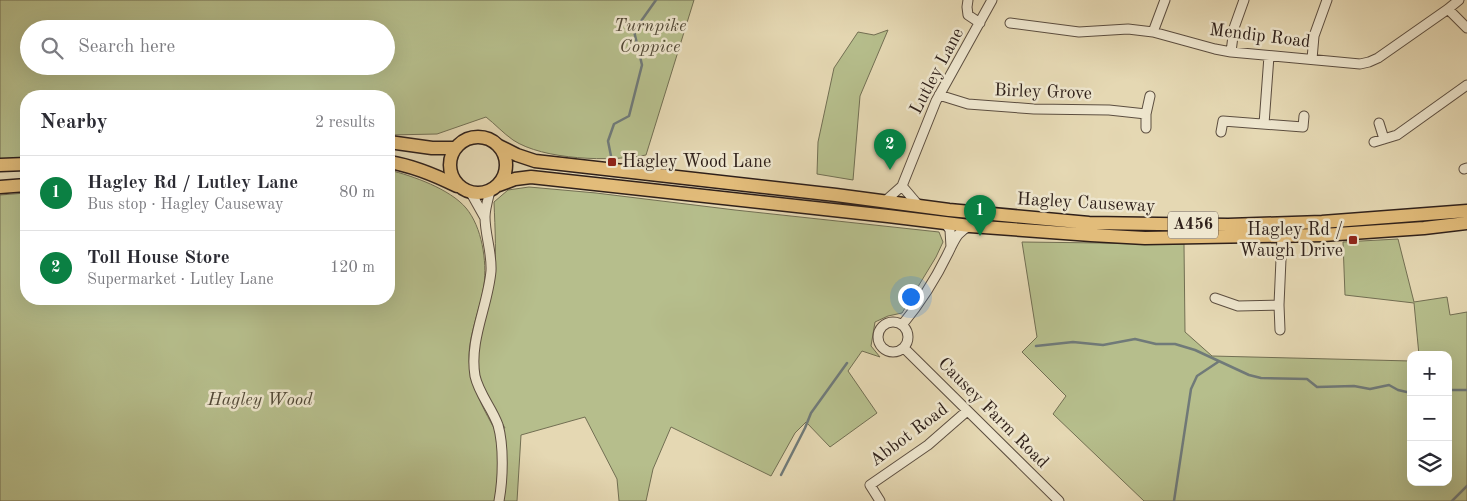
<!DOCTYPE html>
<meta charset="utf-8">
<style>
:root{--surface:#fff;--page:#f2f2f3;--text:#2b2b33;--muted:#7c7c81;--line:#e1e1e2;--accent:#0b8043}
body{margin:0;font-family:"Old Standard TT",serif;background:var(--page);color:var(--text)}
.controls{position:absolute;right:15px;bottom:15px;display:grid;overflow:hidden;border-radius:10px;box-shadow:0 5px 20px #0002}
.controls button{width:45px;height:45px;display:grid;place-items:center;padding:0;border:0;border-bottom:1px solid var(--line);background:var(--surface);color:var(--text);font:25px sans-serif}
.you{position:absolute;left:910px;top:296px;width:18px;height:18px;margin:-12px;border:4px solid #fff;border-radius:50%;background:#1a73e8;box-shadow:0 0 0 8px #1a73e833}
.badge{display:grid;place-items:center;width:32px;height:32px;border-radius:50%;background:var(--accent);color:#fff;font-size:16px;font-weight:700}
.pin{position:absolute;translate:-50% -41px;filter:drop-shadow(0 1px 2px #0008)}
.pin::after{content:'';position:absolute;top:26px;width:18px;height:15px;background:inherit;clip-path:polygon(0 0,100% 0,50% 100%)}
.list{margin:0;padding:0;list-style:none}
h2{display:flex;justify-content:space-between;align-items:center;height:65px;margin:0;padding:0 20px;font-size:21px}
h2 small{font-size:16px;font-weight:400;color:var(--muted)}
.list li{display:grid;grid-template-columns:32px 1fr auto;gap:15px;align-items:center;box-sizing:border-box;height:75px;padding:0 20px;border-top:1px solid var(--line)}
.list b{display:block;font-size:19px;white-space:nowrap}
.list p{margin:0;font-size:16px;white-space:nowrap;color:var(--muted)}
.list em{font-size:16px;font-style:normal;color:var(--muted)}
.icon{flex:none;width:28px;height:28px;fill:none;stroke:currentColor;stroke-width:2;stroke-linecap:round;stroke-linejoin:round}
.map{position:relative;flex:none;width:1467px;height:501px;overflow:hidden}
.search{position:absolute;background:var(--surface);box-shadow:0 5px 20px #0002;left:20px;top:20px;width:375px;height:55px;display:flex;align-items:center;gap:12px;box-sizing:border-box;padding:0 18px;border-radius:28px;color:var(--muted);font-size:19px}
.panel{position:absolute;background:var(--surface);box-shadow:0 5px 20px #0002;left:20px;top:90px;width:375px;height:215px;border-radius:20px}
.map>svg:first-child{display:block}
.green{fill:#b6be8c;stroke:#726f53;fill-rule:evenodd}
.lines{fill:none;stroke-linecap:round;stroke-linejoin:round}
.stream{stroke:#707a79;stroke-width:2.5}
.minor-casing{stroke:#5c4e40;stroke-width:11}
.highway-casing{stroke:#2f201a;stroke-width:15}
.minor{stroke:#eee6ce;stroke-width:9}
.highway{stroke:#e2bc7a;stroke-width:12}
.poi-dot{fill:#8f2418;stroke:#eee6ce;stroke-width:2}
.labels{text-anchor:middle;dominant-baseline:central;stroke-width:5;stroke-linejoin:round;paint-order:stroke}
.shield{fill:#eee6ce;stroke:#685b50;stroke-width:1}
.shield-label{font-size:16px;font-weight:bold;fill:#2f201a}
.park-label{font-size:18px;font-style:italic;fill:#514836;stroke:#eee6ce}
.street-label{font-size:18px;fill:#2f201a;stroke:#eee6ce}
.poi-label{font-size:18px;fill:#2f201a;stroke:#eee6ce;text-anchor:start}
</style>
<div class="map">
<svg width="1467" height="501" viewBox="0 0 1467 501">
<rect width="100%" height="100%" fill="#e5d8b3"/>
<filter id="stains"><feTurbulence type="fractalNoise" baseFrequency=".004" numOctaves="4"/><feColorMatrix values="0 0 0 0 .2 0 0 0 0 .09 0 0 0 0 .02 0 0 0 .5 -.17"/></filter>
<radialGradient id="worn" r=".72"><stop offset=".6" stop-color="#630" stop-opacity="0"/><stop offset="1" stop-color="#630" stop-opacity=".3"/></radialGradient>
<!-- green -->
<path class="green" d="M0,0H694L646,155C611,162 543,160 513,140C503,133 495,124 486,117L437,134L389,135V96H26V157L0,159ZM29,29H386V66H29Z
M888,30L860,96L853,180L817,174L818,142L834,68L858,32L874,35Z
M389,170C413,176 450,189 466,208C482,227 487,261 484,285C481,306 469,335 469,355C469,383 482,406 495,430L505,428C496,412 485,394 479,376C470,347 488,314 493,286C497,258 495,229 494,202L508,190L529,187L596,193L735,210L939,232L943,242L936,257L902,313L888,316L875,322L871,346L880,357L862,351L848,371L877,413L830,447L806,422L795,433L771,476L671,427L653,469L646,501H619L617,479L585,417L521,435L517,501H0V195L26,193V299H389Z
M1398,239L1414,302L1447,297L1450,315L1467,312V501H1144L1053,414L1066,396L1022,352L1037,337L1022,242L1184,244L1185,332L1212,356L1411,361V482H1448V355H1419L1414,303L1345,295L1343,242Z"/>
<g class="lines">
<!-- stream -->
<path class="stream" d="M611,156L608,141L614,124L629,116L642,65L634,31L656,0
M1036,346L1073,342L1103,345L1135,339L1156,344H1175L1195,350L1249,375L1261,378L1307,379L1317,387L1354,386L1370,389L1389,385L1398,390L1411,393
M1448,390H1467
M781,475L805,428L811,413L847,363
M1174,501L1191,389L1197,376L1218,362
M1452,501L1467,486"/>
<!-- minor casing -->
<g class="minor-casing">
<path id="minor" d="M968,0L967,7L968,15L980,23
M1448,9L1467,28
M1010,23L1079,32L1128,29L1153,32L1215,49L1231,52L1360,64L1369,62L1378,58L1448,9L1459,0
M1153,32L1165,0
M1231,52L1234,28L1244,0
M1312,59L1314,36L1327,0
M939,95L968,104L1034,109L1109,110L1146,114L1150,96
M1379,123L1384,139
M1264,124L1269,56
M1146,128V114
M1221,132L1223,121L1303,127L1304,116
M1374,142L1397,135L1467,85
M1464,169L1467,168
M902,186L919,206
M490,191C488,199 485,209 485,217C485,235 492,252 491,271C488,306 469,340 475,376C479,394 492,408 498,425C504,446 503,479 499,501
M471,193L485,218
M884,202L902,186L936,101L992,0
M945,223L950,230L951,247C956,237 959,231 970,226
M1215,298L1238,306L1279,305
M878 337a15 15 0 1 1 30 0a15 15 0 1 1-30 0Z
M902,325C922,301 938,275 951,247
M1280,330L1279,305L1282,236
M904,348L1059,501
M880,501L870,485L928,445L967,411"/>
</g>
<!-- highway casing -->
<g class="highway-casing">
<path id="highway" d="M450 165a28 28 0 1 1 56 0a28 28 0 1 1-56 0Z
M389,142L432,148H454
M499,146L517,155L535,161L836,195L949,210L1089,223L1228,225L1322,222L1467,211
M389,162C414,166 435,175 457,186
M0,165L26,164
M499,185L515,179L531,177L888,216L970,226L1091,235L1145,238L1323,235L1424,228L1467,223
M0,187L26,185"/>
</g>
<!-- minor -->
<use href="#minor" class="minor"/>
<!-- highway -->
<use href="#highway" class="highway"/>
</g>
<!-- markers -->
<g class="poi-dot">
<rect x="607" y="157" width="10" height="10" rx="2.5"/>
<rect x="1348" y="235" width="10" height="10" rx="2.5"/>
</g>
<g class="labels">
<!-- shield labels -->
<rect class="shield" x="1168" y="211.5" width="50" height="27" rx="4"/>
<g class="shield-label">
<text x="1193" y="225">A456</text>
</g>
<!-- park labels -->
<g class="park-label">
<text x="650" y="26">Turnpike<tspan x="650" dy="21">Coppice</tspan></text>
<text x="260" y="400">Hagley Wood</text>
</g>
<!-- street labels -->
<g class="street-label">
<text transform="translate(1260 36) rotate(7)">Mendip Road</text>
<text transform="translate(937 71) rotate(-62)">Lutley Lane</text>
<text transform="translate(1043 92) rotate(2)">Birley Grove</text>
<text transform="translate(1086 203) rotate(3)">Hagley Causeway</text>
<text transform="translate(993 413) rotate(45)">Causey Farm Road</text>
<text transform="translate(909 435) rotate(-37)">Abbot Road</text>
</g>
<!-- poi labels -->
<g class="poi-label">
<text x="622" y="162">Hagley Wood Lane</text>
<text x="1343" y="230" text-anchor="end">Hagley Rd /<tspan x="1343" dy="21">Waugh Drive</tspan></text>
</g>
</g>
<rect width="100%" height="100%" filter="url(#stains)"/>
<rect width="100%" height="100%" fill="url(#worn)"/>
</svg>
<div class="controls">
<button>+</button>
<button>−</button>
<button><svg class="icon" aria-label="layers" viewBox="0 0 24 24"><path d="M12 4l9 5-9 5-9-5zM3 14l9 5 9-5"/></svg></button>
</div>
<div class="you"></div>
<div class="pin badge" style="left:980px;top:236px">1</div>
<div class="pin badge" style="left:890px;top:170px">2</div>
<div class="search"><svg class="icon" aria-label="search" viewBox="0 0 24 24"><circle cx="10" cy="10" r="6"/><path d="M15 15l6 6"/></svg>Search here</div>
<section class="panel">
<h2>Nearby<small>2 results</small></h2>
<ul class="list">
<li><span class="badge">1</span><div><b>Hagley Rd / Lutley Lane</b><p>Bus stop · Hagley Causeway</p></div><em>80 m</em></li>
<li><span class="badge">2</span><div><b>Toll House Store</b><p>Supermarket · Lutley Lane</p></div><em>120 m</em></li>
</ul>
</section>
</div>
